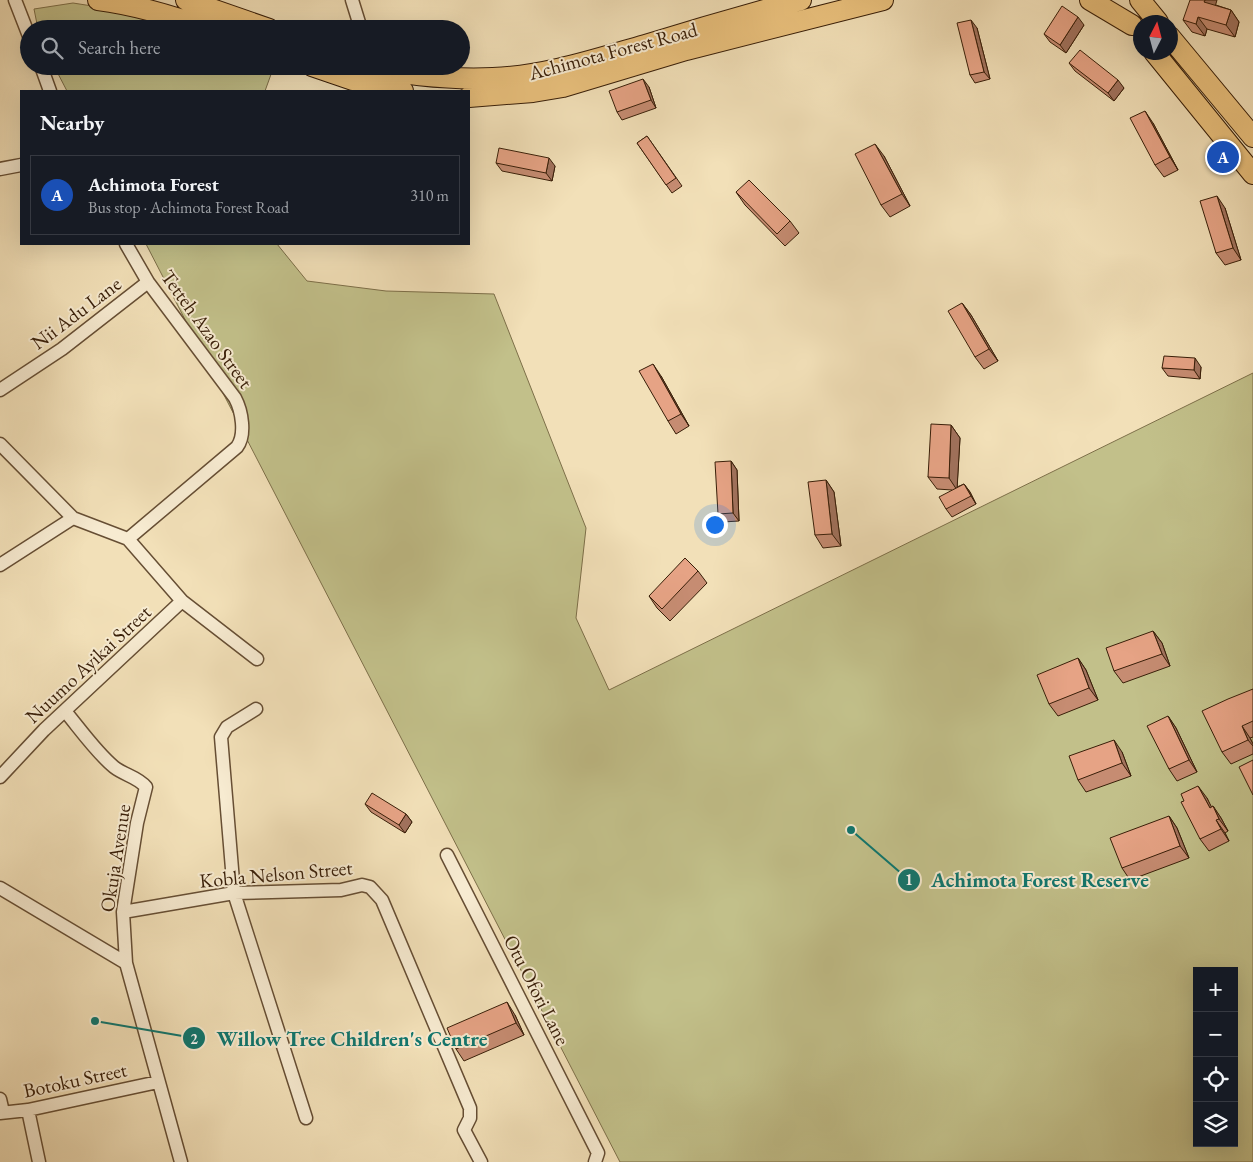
<!DOCTYPE html>
<meta charset="utf-8">
<style>
:root{--surface:#171b24;--page:#20242c;--text:#f1f3f6;--muted:#9ea1a6;--line:#363941;--accent:#1a73e8}
body{margin:0;font-family:"EB Garamond",serif;background:var(--page);color:var(--text)}
.controls{position:absolute;right:15px;bottom:15px;display:grid;overflow:hidden;border-radius:0px;box-shadow:0 5px 20px #0002}
.controls button{width:45px;height:45px;display:grid;place-items:center;padding:0;border:0;border-bottom:1px solid var(--line);background:var(--surface);color:var(--text);font:25px sans-serif}
.compass{position:absolute;left:1133px;top:15px;width:45px;height:45px;border-radius:50%;background:var(--surface);box-shadow:0 5px 20px #0002;rotate:6deg}
.you{position:absolute;left:714px;top:524px;width:18px;height:18px;margin:-12px;border:4px solid #fff;border-radius:50%;background:#1a73e8;box-shadow:0 0 0 8px #1a73e833}
.badge{display:grid;place-items:center;width:32px;height:32px;border-radius:50%;background:var(--accent);color:#fff;font-size:16px;font-weight:700}
.pin{position:absolute;translate:-50% -50%;border:2px solid #fff;box-shadow:0 1px 5px #0006}
.list{margin:0;padding:0;list-style:none}
h2{display:flex;justify-content:space-between;align-items:center;height:65px;margin:0;padding:0 20px;font-size:21px}
h2 small{font-size:16px;font-weight:400;color:var(--muted)}
.list li{display:grid;grid-template-columns:32px 1fr auto;gap:15px;align-items:center;box-sizing:border-box;height:80px;margin:0 10px 10px;padding:0 10px;border:1px solid var(--line);border-radius:0px}
.list b{display:block;font-size:19px;white-space:nowrap}
.list p{margin:0;font-size:16px;white-space:nowrap;color:var(--muted)}
.list em{font-size:16px;font-style:normal;color:var(--muted)}
.icon{flex:none;width:28px;height:28px;fill:none;stroke:currentColor;stroke-width:2;stroke-linecap:round;stroke-linejoin:round}
.map{position:relative;flex:none;width:1253px;height:1162px;overflow:hidden}
.search{position:absolute;background:var(--surface);box-shadow:0 5px 20px #0002;left:20px;top:20px;width:450px;height:55px;display:flex;align-items:center;gap:12px;box-sizing:border-box;padding:0 18px;border-radius:28px;color:var(--muted);font-size:19px}
.panel{position:absolute;background:var(--surface);box-shadow:0 5px 20px #0002;left:20px;top:90px;width:450px;height:155px;border-radius:0px}
.map>svg:first-child{display:block}
.green{fill:#c2c08a;stroke:#7d6f49;fill-rule:evenodd}
.lines{fill:none;stroke-linecap:round;stroke-linejoin:round}
.minor-casing{stroke:#664e34;stroke-width:15}
.primary-casing{stroke:#381e08;stroke-width:22}
.minor{stroke:#f7ebd1;stroke-width:12}
.primary{stroke:#e9c07c;stroke-width:20}
.wall{fill:#c68c72;stroke:#381e08}
.shaded-wall{fill:#a1725d;stroke:#381e08}
.building{fill:#e6a385;stroke:#381e08}
.labels{text-anchor:middle;dominant-baseline:central;stroke-width:4;stroke-linejoin:round;paint-order:stroke}
.street-label{font-size:20px;fill:#381e08;stroke:#f7ebd1}
.leader{fill:none;stroke:#0f766e;stroke-width:2}
.callout-dot{fill:#0f766e;stroke:#f7ebd1;stroke-width:2}
.mark-label{font-size:15px;text-anchor:middle;font-weight:bold;fill:#fff}
.callout-label{font-size:21px;text-anchor:middle;font-weight:bold;fill:#0f766e;stroke:#f7ebd1;stroke-width:4;stroke-linejoin:round;paint-order:stroke}
</style>
<div class="map">
<svg width="1253" height="1162" viewBox="0 0 1253 1162">
<rect width="100%" height="100%" fill="#f2e0b8"/>
<filter id="stains"><feTurbulence type="fractalNoise" baseFrequency=".004" numOctaves="4"/><feColorMatrix values="0 0 0 0 .2 0 0 0 0 .09 0 0 0 0 .02 0 0 0 .5 -.17"/></filter>
<radialGradient id="worn" r=".72"><stop offset=".6" stop-color="#630" stop-opacity="0"/><stop offset="1" stop-color="#630" stop-opacity=".3"/></radialGradient>
<!-- green -->
<path class="green" d="M73,3L137,13L195,29H38L34,9Z
M54,66H274L265,91H67Z
M146,244H277L307,281L386,291L494,294L586,528L576,618L609,690L1253,373V1162H620ZM1197,971H1234V1143H1197Z"/>
<g class="lines">
<!-- minor casing -->
<g class="minor-casing">
<path id="minor" d="M15,0L29,36
M352,0L361,29
M41,66L50,91
M0,169L21,165
M126,244L148,282L235,398C242,411 246,435 237,447L128,539
M0,390L62,349L148,282
M0,444L73,518L128,539L182,601L257,659
M0,565L73,518
M256,709L227,727L221,737L234,893L306,1118
M65,711C80,729 96,752 114,767C124,775 138,777 146,787L137,823L123,912L126,963L181,1162
M0,777L44,730L182,601
M447,855L598,1153L595,1162
M0,888L126,963
M123,912L234,893L341,890L362,885L370,887L382,900L470,1108V1118L464,1130L481,1162
M0,1099L3,1112
M28,1110L39,1162
M0,1113L28,1110L158,1082"/>
</g>
<!-- primary casing -->
<g class="primary-casing">
<path id="primary" d="M98,0C137,5 173,16 209,29
M186,0L269,29
M1090,0L1132,25
M1140,0L1158,22
M1170,37L1253,137
M1154,52L1253,174
M312,66L353,80L403,91
M362,66C405,75 449,80 493,78C545,76 596,59 645,45C697,29 749,14 801,0
M469,97L533,92L563,87L686,50L883,0"/>
</g>
<!-- minor -->
<use href="#minor" class="minor"/>
<!-- primary -->
<use href="#primary" class="primary"/>
</g>
<!-- wall -->
<path class="wall" d="M1216,5L1231,10L1239,22L1235,37L1207,29L1205,36L1192,32L1183,20Z
M1084,25L1066,53L1050,42L1044,34Z
M977,28L990,79L975,83L970,75Z
M1069,63L1124,88L1114,101L1075,71Z
M649,87L656,108L622,120L617,112Z
M1153,123L1178,170L1164,177L1155,165Z
M647,136L682,186L672,193L637,143Z
M884,156L910,206L890,217L881,205Z
M496,163L555,166L552,181L502,171Z
M736,192L790,221L799,233L785,246L745,205Z
M1225,208L1241,260L1225,265L1216,253Z
M962,303L971,315L998,361L984,369L975,357Z
M1201,367L1200,379L1168,376L1162,368Z
M661,376L689,426L676,434L668,421Z
M951,425L960,438L957,487L964,484L970,492L976,504L952,517L946,509L952,490L937,489L928,477Z
M731,461L737,470L739,521L723,522L718,514Z
M826,480L834,492L841,546L823,548L815,535Z
M698,571L707,583L670,621L657,608L649,596Z
M1153,631L1162,643L1170,666L1123,683L1114,671Z
M1078,658L1086,670L1098,700L1058,716L1049,704Z
M1253,689V737L1250,738L1253,744V754L1231,764L1222,752Z
M1168,716L1176,728L1197,772L1177,781L1169,769Z
M1122,752L1131,776L1086,792L1078,780Z
M1207,798L1211,807L1213,806L1221,818L1228,831L1225,833L1229,841L1209,851L1200,839Z
M365,804L406,814L412,822L405,833L371,812Z
M1169,816L1177,828L1189,858L1130,880L1122,868Z
M515,1015L524,1035L464,1061L456,1049Z"/>
<!-- shaded-wall -->
<path class="shaded-wall" d="M1205,0H1217L1213,14L1204,2Z
M1231,10L1239,22L1235,37L1226,25Z
M1078,17L1084,25L1066,53L1060,45Z
M1198,17L1207,29L1205,36L1196,24Z
M971,20L977,28L990,79L984,72Z
M643,79L649,87L656,108L651,100Z
M1118,80L1124,88L1114,101L1108,93Z
M1145,111L1153,123L1178,170L1170,157Z
M875,144L884,156L910,206L902,194Z
M549,158L555,166L552,181L546,173Z
M1217,196L1225,208L1241,260L1233,248Z
M962,303L971,315L998,361L989,349Z
M1195,358L1201,367L1200,379L1194,370Z
M653,364L661,376L689,426L681,414Z
M951,425L960,438L957,490L949,478Z
M731,461L737,470L739,521L733,513Z
M826,480L834,492L841,546L832,534Z
M964,484L970,492L976,504L971,496Z
M1153,631L1162,643L1170,666L1162,654Z
M1078,658L1086,670L1098,700L1089,688Z
M1168,716L1176,728L1197,772L1189,760Z
M1242,726L1250,738L1253,744V746L1248,740Z
M1114,740L1122,752L1131,776L1122,763Z
M1198,786L1207,798L1218,820L1210,808Z
M1213,806L1221,818L1228,831L1219,819Z
M406,814L412,822L405,833L399,825Z
M1169,816L1177,828L1189,858L1180,846Z
M1216,820L1225,833L1229,841L1221,829Z
M507,1002L515,1015L524,1035L516,1023Z"/>
<!-- building -->
<path class="building" d="M1190,0H1205L1204,2L1231,10L1226,25L1198,17L1196,24L1183,20Z
M1062,6L1078,17L1060,45L1044,34Z
M971,20L984,72L970,75L957,23Z
M1080,50L1118,80L1108,93L1069,63Z
M643,79L651,100L617,112L609,91Z
M1145,111L1170,157L1155,165L1130,118Z
M647,136L676,178L666,185L637,143Z
M875,144L902,194L881,205L855,154Z
M499,148L549,158L546,173L496,163Z
M749,180L790,221L777,234L736,192Z
M1217,196L1233,248L1216,253L1200,201Z
M962,303L989,349L975,357L948,311Z
M1164,356L1195,358L1194,370L1162,368Z
M653,364L681,414L668,421L639,371Z
M931,424L951,425L949,478L928,477Z
M731,461L733,513L718,514L715,462Z
M826,480L832,534L815,535L808,482Z
M964,484L971,496L946,509L939,497Z
M685,558L698,571L662,609L649,596Z
M1153,631L1162,654L1114,671L1106,648Z
M1078,658L1089,688L1049,704L1037,675Z
M1253,689V721L1242,726L1248,740L1222,752L1202,711L1228,699Z
M1168,716L1189,760L1169,769L1147,726Z
M1114,740L1122,763L1078,780L1069,756Z
M1253,760V795L1239,767Z
M1198,786L1210,808L1213,806L1219,819L1216,820L1221,829L1200,839L1181,802L1184,801L1181,794Z
M372,793L406,814L399,825L365,804Z
M1169,816L1180,846L1122,868L1110,838Z
M507,1002L516,1023L456,1049L447,1028Z"/>
<g class="labels">
<!-- street labels -->
<g class="street-label">
<text transform="translate(613 51) rotate(-15)">Achimota Forest Road</text>
<text transform="translate(76 313) rotate(-37)">Nii Adu Lane</text>
<text transform="translate(207 329) rotate(54)">Tetteh Azao Street</text>
<text transform="translate(88 664) rotate(-43)">Nuumo Ayikai Street</text>
<text transform="translate(115 858) rotate(-81)">Okuja Avenue</text>
<text transform="translate(276 874) rotate(-5)">Kobla Nelson Street</text>
<text transform="translate(537 990) rotate(63)">Otu Ofori Lane</text>
<text transform="translate(75 1080) rotate(-12)">Botoku Street</text>
</g>
</g>
<!-- callouts -->
<path class="leader" d="M851 830L909 880M95 1021L194 1038"/>
<g class="callout-dot">
<circle cx="851" cy="830" r="5"/>
<circle cx="95" cy="1021" r="5"/>
<circle cx="909" cy="880" r="12"/>
<circle cx="194" cy="1038" r="12"/>
</g>
<g class="mark-label">
<text x="909" y="885">1</text>
<text x="194" y="1044">2</text>
</g>
<g class="callout-label">
<text x="1040" y="887">Achimota Forest Reserve</text>
<text x="352" y="1046">Willow Tree Children's Centre</text>
</g>
<rect width="100%" height="100%" filter="url(#stains)"/>
<rect width="100%" height="100%" fill="url(#worn)"/>
</svg>
<div class="controls">
<button>+</button>
<button>−</button>
<button><svg class="icon" aria-label="locate" viewBox="0 0 24 24"><circle cx="12" cy="12" r="6"/><path d="M12 2v4M12 18v4M2 12h4M18 12h4"/></svg></button>
<button><svg class="icon" aria-label="layers" viewBox="0 0 24 24"><path d="M12 4l9 5-9 5-9-5zM3 14l9 5 9-5"/></svg></button>
</div>
<svg class="compass" viewBox="-18 -18 36 36"><path d="M0-13l5 13h-10z" fill="#e53935"/><path d="M0 13l5-13h-10z" fill="#9ea1a6"/></svg>
<div class="you"></div>
<div class="pin badge" style="left:1223px;top:157px;background:#1a4fb4">A</div>
<div class="search"><svg class="icon" aria-label="search" viewBox="0 0 24 24"><circle cx="10" cy="10" r="6"/><path d="M15 15l6 6"/></svg>Search here</div>
<section class="panel">
<h2>Nearby<small></small></h2>
<ul class="list">
<li><span class="badge" style="background:#1a4fb4">A</span><div><b>Achimota Forest</b><p>Bus stop · Achimota Forest Road</p></div><em>310 m</em></li>
</ul>
</section>
</div>
